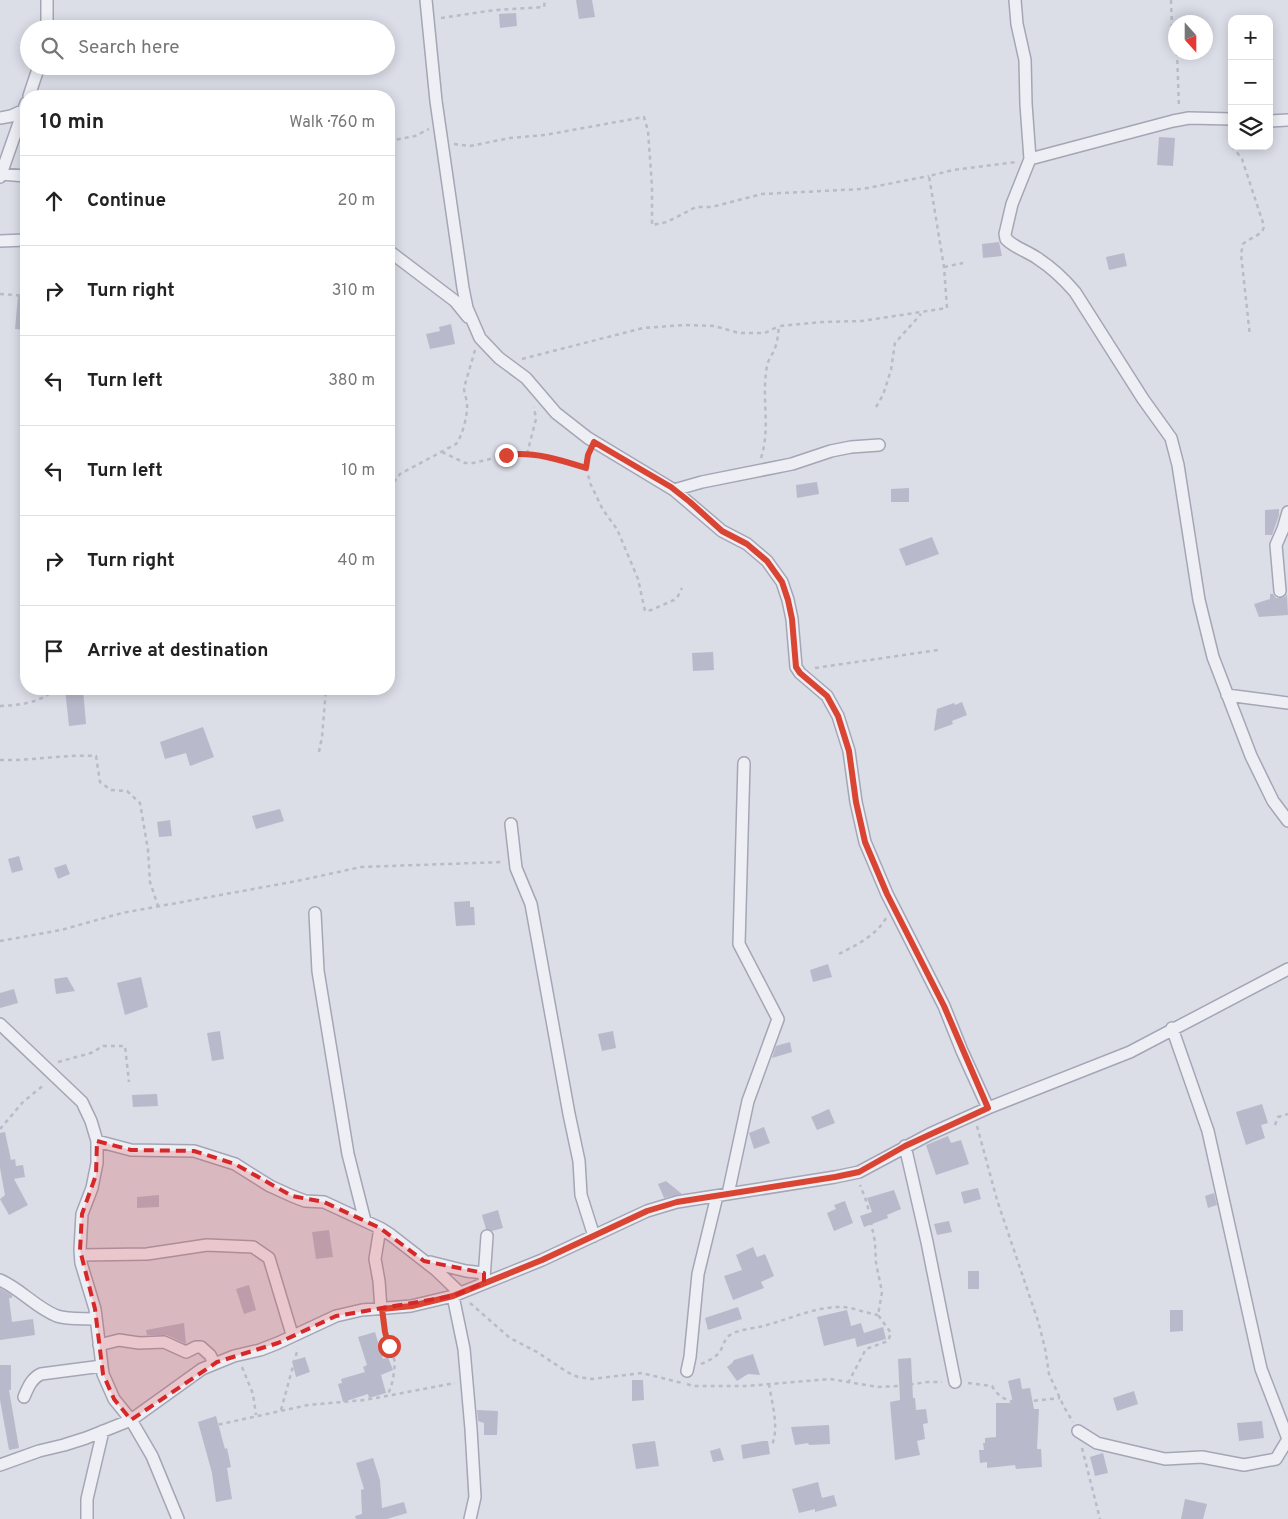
<!DOCTYPE html>
<meta charset="utf-8">
<style>
:root{--surface:#fff;--page:#f2f2f2;--text:#222;--muted:#767676;--line:#e0e0e0}
body{margin:0;font-family:Overpass,sans-serif;background:var(--page);color:var(--text)}
.controls{position:absolute;right:15px;top:15px;display:grid;overflow:hidden;border-radius:10px;box-shadow:0 2px 12px #0003}
.controls button{width:45px;height:45px;display:grid;place-items:center;padding:0;border:0;border-bottom:1px solid var(--line);background:var(--surface);color:var(--text);font:25px sans-serif}
.compass{position:absolute;left:1168px;top:15px;width:45px;height:45px;border-radius:50%;background:var(--surface);box-shadow:0 2px 12px #0003;rotate:159deg}
.stop{position:absolute;width:15px;height:15px;margin:-11px;border:4px solid #da4433;border-radius:50%;background:#fff}
.stop.end{background:#da4433;border-color:#fff;box-shadow:0 1px 5px #0008}
.list{margin:0;padding:0;list-style:none}
h2{display:flex;justify-content:space-between;align-items:center;height:65px;margin:0;padding:0 20px;font-size:21px}
h2 small{font-size:16px;font-weight:400;color:var(--muted)}
.list li{display:grid;grid-template-columns:32px 1fr auto;gap:15px;align-items:center;box-sizing:border-box;height:90px;padding:0 20px;border-top:1px solid var(--line)}
.list b{display:block;font-size:19px;white-space:nowrap}
.list em{font-size:16px;font-style:normal;color:var(--muted)}
.icon{flex:none;width:28px;height:28px;fill:none;stroke:currentColor;stroke-width:2;stroke-linecap:round;stroke-linejoin:round}
.map{position:relative;flex:none;width:1288px;height:1519px;overflow:hidden}
.search{position:absolute;background:var(--surface);box-shadow:0 2px 12px #0003;left:20px;top:20px;width:375px;height:55px;display:flex;align-items:center;gap:12px;box-sizing:border-box;padding:0 18px;border-radius:28px;color:var(--muted);font-size:19px}
.panel{position:absolute;background:var(--surface);box-shadow:0 2px 12px #0003;left:20px;top:90px;width:375px;height:605px;border-radius:20px}
.map>svg:first-child{display:block}
.building{fill:#b8bacb}
.lines{fill:none;stroke-linecap:round;stroke-linejoin:round}
.street-casing{stroke:#a4a6b5;stroke-width:14}
.path{stroke:#b9bbc6;stroke-width:2.5;stroke-dasharray:4 4;stroke-linecap:butt}
.street{stroke:#eeeff5;stroke-width:11}
.route{stroke:#da4433;stroke-width:6}
.marked{fill:#d62828;fill-opacity:0.2;stroke:#d62828;stroke-width:4;stroke-dasharray:10 6;stroke-linejoin:round}
</style>
<div class="map">
<svg width="1288" height="1519" viewBox="0 0 1288 1519">
<rect width="100%" height="100%" fill="#dbdde7"/>
<!-- building -->
<path class="building" d="M576,0H592L595,17L579,19Z
M516,13L517,26L500,28L499,14Z
M1159,137L1175,138L1173,166L1157,165Z
M999,242L1002,256L983,258L982,244Z
M1124,253L1127,266L1109,270L1106,257Z
M18,296H26V330L15,329Z
M451,324L455,344L430,349L426,334L440,331L439,327Z
M817,482L819,494L797,498L796,485Z
M909,488V502H891V489Z
M1279,509V515L1272,535H1265V510Z
M932,537L939,554L906,566L899,549Z
M1270,594H1273L1276,598H1280L1285,597L1287,594L1288,615L1259,617L1254,604L1270,599Z
M713,652L714,670L693,671L692,653Z
M65,689H83L86,724L69,726Z
M962,702L967,715L952,721L953,724L934,731L937,709L954,703L955,705Z
M203,727L214,757L190,766L186,753L165,759L160,742Z
M280,809L284,821L256,829L252,816Z
M170,820L172,836L159,837L157,822Z
M19,856L23,870L12,873L8,859Z
M66,864L70,874L58,879L54,868Z
M470,901V907H474L475,925L456,926L454,902Z
M828,964L832,977L813,982L810,970Z
M67,977L75,991L56,994L54,979Z
M141,977L148,1007L125,1015L117,983Z
M14,989L18,1003L0,1008V993Z
M220,1031L224,1059L212,1061L207,1033Z
M613,1031L616,1048L602,1051L598,1034Z
M790,1042L792,1052L772,1058L776,1046Z
M157,1094L158,1106L133,1107L132,1095Z
M1262,1104L1268,1123L1261,1125L1265,1138L1246,1145L1236,1112Z
M829,1109L835,1123L817,1130L811,1117Z
M764,1127L770,1143L754,1149L749,1133Z
M5,1132L11,1160L15,1159L16,1166L23,1165L25,1177L14,1179L28,1205L9,1215L0,1199L5,1195L0,1168V1133Z
M948,1136L951,1143L961,1140L969,1164L936,1175L926,1145Z
M666,1181L682,1194L664,1198L658,1184Z
M978,1188L981,1199L964,1204L961,1192Z
M894,1190L901,1209L887,1215L888,1218L864,1227L860,1216L872,1212L867,1198Z
M1214,1193L1217,1205L1208,1208L1205,1196Z
M159,1195V1207L137,1208V1197Z
M845,1201L853,1223L834,1231L827,1213L836,1209L834,1205Z
M498,1210L503,1228L492,1231L486,1229L482,1215Z
M949,1221L952,1232L937,1235L934,1224Z
M329,1230L333,1257L316,1259L312,1232Z
M753,1247L757,1257L765,1254L774,1276L761,1282L764,1288L733,1300L724,1276L742,1270L736,1255Z
M968,1271H979V1289H968Z
M249,1285L256,1310L244,1314L236,1289Z
M0,1288L12,1295V1298H9L12,1322L33,1319L35,1335L0,1340Z
M738,1307L742,1319L708,1330L705,1318Z
M847,1310L851,1326L861,1323L864,1333L883,1327L886,1339L857,1347L855,1338L824,1346L817,1317Z
M1170,1310H1183V1331L1170,1332Z
M184,1323L186,1344L167,1335H147L146,1330Z
M375,1332L383,1359L388,1357L393,1370L381,1375L386,1393L369,1398L368,1394L343,1402L338,1384L342,1383L341,1379L365,1372L363,1367L367,1365L358,1337Z
M753,1354L760,1375L748,1374L737,1381L727,1367L732,1363L734,1360Z
M305,1357L310,1372L296,1377L292,1361Z
M911,1358L913,1398H915L916,1410L926,1409L928,1423L923,1424L925,1439L917,1441L920,1455L895,1460L890,1402L900,1400L898,1359Z
M0,1365H11V1390H9L19,1448L9,1450L0,1400Z
M1020,1378L1022,1389L1030,1388L1034,1409H1039L1037,1449H1041L1042,1467L1016,1469L1015,1465L987,1468V1462L980,1463L979,1450H984L983,1443H985V1438L996,1437V1403H1013L1008,1381Z
M632,1380H643L644,1400L632,1401Z
M1134,1391L1138,1404L1117,1411L1113,1398Z
M477,1410L498,1411L497,1435H484V1423L478,1421Z
M216,1416L225,1449L227,1448L231,1467L227,1468L232,1499L216,1502L212,1473L198,1422Z
M1262,1421L1264,1438L1239,1441L1237,1423Z
M829,1425L830,1444L809,1445L808,1443L795,1445L791,1427Z
M655,1441L659,1466L636,1469L632,1444Z
M763,1441H768L770,1454L743,1459L741,1445Z
M720,1448L724,1460L713,1462L710,1451Z
M1103,1453L1108,1473L1095,1476L1090,1457Z
M373,1458L380,1480L382,1508L404,1502L407,1513L387,1519H356L355,1516L362,1514L361,1490L364,1489L356,1463Z
M818,1482L822,1498L834,1495L837,1506L815,1512V1509L799,1513L792,1489Z
M1185,1499L1207,1504L1203,1519H1181Z"/>
<g class="lines">
<!-- street casing -->
<g class="street-casing">
<path id="street" d="M426,0L436,101L463,288L467,308L480,338L499,358L526,378L556,413L588,438L674,490L722,531L747,544L767,561L782,582L788,600L792,619L796,667L800,673L827,696L838,716L849,751L856,802L865,842L887,894L944,1006L962,1051L988,1108
M1015,0L1017,24L1025,60L1026,104L1030,159L1012,204L1005,234L1006,239C1015,248 1027,251 1037,258C1051,267 1064,279 1075,292L1143,399L1171,438L1178,465L1199,600L1213,657L1251,756L1273,801L1288,821
M47,29V0
M29,96L39,66
M0,118L11,116L24,110
M1269,121L1288,120
M1030,159L1173,121L1189,118L1232,119
M1,174L26,176
M0,177L26,103
M0,241L26,240
M389,251L455,301L468,317
M674,490L702,482L792,464L831,451L851,447L879,445
M1280,591L1276,545L1283,529L1288,512
M1227,695L1288,703
M511,824L516,868L531,904L569,1114L579,1161L581,1195L594,1236
M315,913L318,971L348,1154L365,1221
M0,1024L82,1102L91,1121L97,1141V1163L92,1188L82,1214L80,1250L81,1263L95,1309L103,1374L114,1399L131,1420L152,1456L178,1519
M97,1141L131,1150L194,1151L235,1164L270,1186L292,1196L305,1201L324,1202L380,1228L391,1235L436,1270L460,1293
M905,1146L927,1242L955,1382
M728,1194L748,1101L778,1019L739,944L744,763
M380,1228L375,1259L379,1281L381,1309
M81,1255L147,1254L207,1245L253,1247L269,1258L291,1331
M430,1262L466,1271L484,1273
M484,1279L487,1236
M0,1280C21,1289 36,1308 57,1316C69,1320 84,1318 96,1319
M453,1296L464,1349L471,1429L475,1497L470,1519
M99,1345L119,1340L139,1343L164,1342L186,1352L196,1347H201L210,1355L214,1363
M687,1371L690,1357L698,1274L717,1196
M24,1397C28,1387 32,1378 41,1374L102,1366
M1078,1431L1097,1443L1165,1459L1202,1457L1244,1465L1276,1459L1288,1439L1261,1369L1208,1131L1172,1028
M0,1465L39,1451L64,1445L86,1438L131,1420L202,1369L234,1356L260,1350L278,1343L336,1316L362,1310L411,1306L453,1296L542,1260L647,1211L677,1202L835,1177L859,1172L930,1134L988,1108L1130,1052L1288,969
M87,1519V1499L103,1431"/>
</g>
<!-- path -->
<path class="path" d="M1171,0L1172,27L1176,44
M441,18L495,10L544,7L545,0
M1177,52L1179,108
M1229,130L1232,144
M389,141L415,136L429,129
M454,144L470,146L510,138L545,135L644,117L648,131L652,186V225L667,222L696,207H712L762,194L862,189L929,176
M1232,146L1242,159L1264,226C1263,236 1250,237 1243,244L1241,254L1250,336
M944,267L963,263
M0,294L26,296
M522,359L643,328L685,325L714,326L739,333H765L779,326
M876,407L883,395L891,370L895,343L921,314
M442,452L465,463H473L516,453L536,455L587,468
M589,452L586,465L590,483L603,510L617,529L638,579L645,611L651,610L674,600L677,598L682,588
M527,454L536,419L534,407
M761,458C771,427 761,398 767,366C768,359 774,353 776,345C778,339 778,333 779,326L822,322L862,321L947,308L944,267L929,176L953,170L1017,162
M389,514L394,482L400,474L456,444C462,437 468,415 467,404C467,399 464,394 464,388L475,350
M815,668L938,650
M0,706C21,705 39,703 56,689
M319,752L322,737L326,689
M0,760C32,761 64,754 96,756L100,782L111,790L127,791L140,803L148,850L150,882L158,906
M0,941L61,930L122,913L297,881L361,867L503,862
M839,954C856,945 876,936 886,918
M58,1062L91,1053L103,1046H125L129,1082
M1275,1125L1278,1117L1288,1114
M977,1126L997,1200L1038,1321L1045,1348L1049,1374L1064,1407L1073,1422
M0,1129L23,1102L45,1084
M470,1303L510,1338L537,1352L567,1372L578,1377L592,1379L642,1373L682,1383
M385,1319L386,1336L395,1362L393,1380L388,1395
M701,1364C707,1361 713,1359 718,1354C723,1349 723,1340 730,1335C739,1329 752,1329 763,1326C787,1320 812,1308 837,1307C851,1306 864,1313 878,1315
M242,1367L253,1394L256,1415
M848,1383L866,1349L888,1341L891,1333L878,1315L882,1292L876,1263L875,1242L867,1203L860,1185
M968,1383L992,1386C996,1393 1002,1399 1011,1401C1020,1403 1049,1399 1060,1398
M687,1384L693,1386H747L830,1379L878,1387L898,1386L928,1382H942
M769,1384C772,1404 780,1429 771,1447
M1011,1401L1013,1409L1012,1431L1014,1448
M281,1410L298,1348
M203,1428L308,1405L365,1400L455,1383
M1082,1448L1100,1519"/>
<!-- street -->
<use href="#street" class="street"/>
</g>
<g class="lines">
<!-- route -->
<path class="route" d="M389,1346L385,1332L382,1309L412,1306L453,1296L542,1260L647,1211L677,1202L835,1177L859,1172L905,1146L988,1108L944,1006L887,894L865,842L856,802L849,751L838,716L827,696L800,673L796,667L792,619L788,600L782,582L767,561L747,544L722,531L690,502L671,487L594,442L588,455L586,468C561,460 533,451 506,455"/>
</g>
<!-- marked area -->
<path class="marked" d="M97,1141L131,1150L194,1151L235,1164L292,1196L324,1202L380,1228L424,1261L484,1273V1283L453,1296L336,1316L278,1343L217,1362L131,1420L114,1399L103,1374L95,1309L80,1250L82,1214L96,1175Z"/>
</svg>
<div class="controls">
<button>+</button>
<button>−</button>
<button><svg class="icon" aria-label="layers" viewBox="0 0 24 24"><path d="M12 4l9 5-9 5-9-5zM3 14l9 5 9-5"/></svg></button>
</div>
<svg class="compass" viewBox="-18 -18 36 36"><path d="M0-13l5 13h-10z" fill="#e53935"/><path d="M0 13l5-13h-10z" fill="#767676"/></svg>
<div class="stop" style="left:389px;top:1346px"></div>
<div class="stop end" style="left:506px;top:455px"></div>
<div class="search"><svg class="icon" aria-label="search" viewBox="0 0 24 24"><circle cx="10" cy="10" r="6"/><path d="M15 15l6 6"/></svg>Search here</div>
<section class="panel">
<h2>10 min<small>Walk · 760 m</small></h2>
<ul class="list">
<li><svg class="icon" aria-label="ahead" viewBox="0 0 24 24"><path d="M12 20V5M6 11l6-6 6 6"/></svg><div><b>Continue</b></div><em>20 m</em></li>
<li><svg class="icon" aria-label="right" viewBox="0 0 24 24"><path d="M7 20v-9h11M14 6l5 5-5 5"/></svg><div><b>Turn right</b></div><em>310 m</em></li>
<li><svg class="icon" aria-label="left" viewBox="0 0 24 24"><path d="M17 20v-9H6M10 6l-5 5 5 5"/></svg><div><b>Turn left</b></div><em>380 m</em></li>
<li><svg class="icon" aria-label="left" viewBox="0 0 24 24"><path d="M17 20v-9H6M10 6l-5 5 5 5"/></svg><div><b>Turn left</b></div><em>10 m</em></li>
<li><svg class="icon" aria-label="right" viewBox="0 0 24 24"><path d="M7 20v-9h11M14 6l5 5-5 5"/></svg><div><b>Turn right</b></div><em>40 m</em></li>
<li><svg class="icon" aria-label="arrive" viewBox="0 0 24 24"><path d="M6 21V4h12l-3 4 3 4H6"/></svg><div><b>Arrive at destination</b></div></li>
</ul>
</section>
</div>
